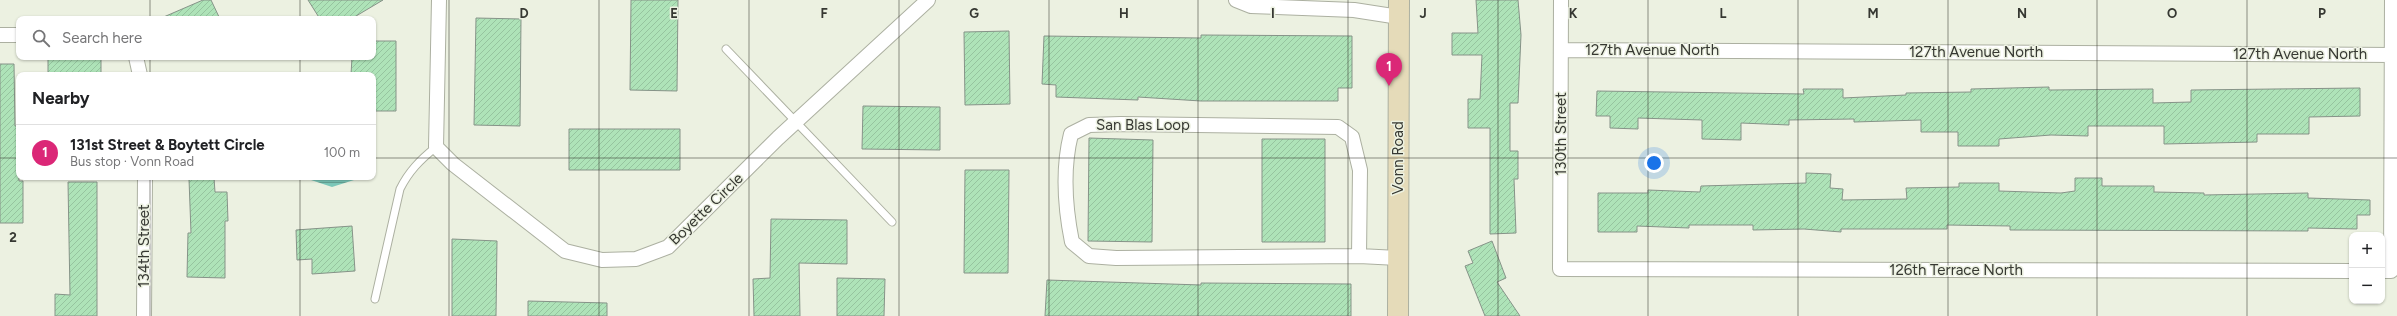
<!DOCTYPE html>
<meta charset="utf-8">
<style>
:root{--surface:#fff;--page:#f2f2f2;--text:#202124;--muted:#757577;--line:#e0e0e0;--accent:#db2777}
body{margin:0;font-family:Figtree,sans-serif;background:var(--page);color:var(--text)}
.controls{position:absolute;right:12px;bottom:12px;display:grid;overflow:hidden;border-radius:8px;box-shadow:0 1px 3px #0004}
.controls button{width:36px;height:36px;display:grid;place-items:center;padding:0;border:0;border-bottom:1px solid var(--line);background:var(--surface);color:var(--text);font:20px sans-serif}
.you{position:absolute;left:1654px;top:163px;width:14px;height:14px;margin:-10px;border:3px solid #fff;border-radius:50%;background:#1a73e8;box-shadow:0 0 0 6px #1a73e833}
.badge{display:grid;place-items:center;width:26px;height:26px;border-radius:50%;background:var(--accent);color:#fff;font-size:13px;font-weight:700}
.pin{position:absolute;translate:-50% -33px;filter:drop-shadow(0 1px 2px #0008)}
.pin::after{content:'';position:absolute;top:21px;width:14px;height:12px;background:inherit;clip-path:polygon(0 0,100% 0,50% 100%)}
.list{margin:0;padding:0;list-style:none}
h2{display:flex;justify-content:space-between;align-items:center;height:52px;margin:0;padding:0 16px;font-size:17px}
h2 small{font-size:13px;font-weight:400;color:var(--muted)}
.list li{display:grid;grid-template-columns:26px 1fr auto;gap:12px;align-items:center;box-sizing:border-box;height:56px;padding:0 16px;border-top:1px solid var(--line)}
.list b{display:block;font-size:15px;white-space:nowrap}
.list p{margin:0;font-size:13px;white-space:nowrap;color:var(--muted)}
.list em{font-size:13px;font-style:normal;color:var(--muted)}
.icon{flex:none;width:22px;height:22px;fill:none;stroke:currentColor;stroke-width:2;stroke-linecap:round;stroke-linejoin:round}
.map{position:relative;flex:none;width:2397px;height:316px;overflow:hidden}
.search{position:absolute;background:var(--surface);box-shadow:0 1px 3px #0004;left:16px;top:16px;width:360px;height:44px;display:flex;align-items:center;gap:10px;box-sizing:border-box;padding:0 14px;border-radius:8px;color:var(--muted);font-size:15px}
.panel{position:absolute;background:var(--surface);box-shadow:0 1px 3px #0004;left:16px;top:72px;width:360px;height:108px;border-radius:8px}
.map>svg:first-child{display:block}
.water{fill:url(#water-rules)}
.building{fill:url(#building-hatch);stroke:#869388}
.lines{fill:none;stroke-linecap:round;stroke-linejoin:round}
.lane-casing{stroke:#acb0a1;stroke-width:9}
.street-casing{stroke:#acb0a1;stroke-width:16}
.secondary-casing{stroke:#acb0a1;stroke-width:22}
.lane{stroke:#fff;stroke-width:7}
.street{stroke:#fff;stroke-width:14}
.secondary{stroke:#e5dbb9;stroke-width:20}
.grid{fill:none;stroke:#363832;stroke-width:1;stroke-opacity:0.55}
.labels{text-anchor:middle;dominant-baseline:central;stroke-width:3;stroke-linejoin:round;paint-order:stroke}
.street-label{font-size:15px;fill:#363832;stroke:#ecf1e1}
.grid-label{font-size:13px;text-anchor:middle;font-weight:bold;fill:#363832;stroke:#ecf1e1;stroke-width:3;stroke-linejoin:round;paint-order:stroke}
</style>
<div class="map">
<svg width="2397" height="316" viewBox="0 0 2397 316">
<defs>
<pattern id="water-rules" width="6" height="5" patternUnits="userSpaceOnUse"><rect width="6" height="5" fill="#7bc7b8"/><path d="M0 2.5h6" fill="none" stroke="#66a396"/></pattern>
<pattern id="building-hatch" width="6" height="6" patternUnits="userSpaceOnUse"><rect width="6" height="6" fill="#aee3b8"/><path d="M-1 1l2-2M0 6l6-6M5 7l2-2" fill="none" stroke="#96c49f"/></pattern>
</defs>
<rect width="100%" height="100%" fill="#ecf1e1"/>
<!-- water -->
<path class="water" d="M311,177H354V180L332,187L311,180Z"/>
<!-- building -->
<path class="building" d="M203,0H211L220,19H159Z
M308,0H383L351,19H320Z
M631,0H678L677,91L630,90Z
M1476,0H1518L1521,35L1518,103H1510V151H1518V179H1514L1516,233L1490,234V128H1468V99H1480L1482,55H1452V33H1478Z
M476,18L521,19L520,126L474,125Z
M1009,31L1010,104L965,105L964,32Z
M1201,35L1352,36V88H1338V101H1201L1138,97V100L1056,97V85L1042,84L1044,36L1201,38Z
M373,41H396V111H373V75H351L352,57H373Z
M48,58L101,59V75H48Z
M0,64H14L15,126H18L19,181H23V223H0Z
M2049,87V90L2153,89V103L2191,102V90L2360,88V116L2309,117V134H2257V142L2164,144V126H2088V136L2051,135L1999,139V146H1958V132H1921V120L1854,122V119L1789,120V125L1741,123V140L1702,139V120L1638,118V129L1610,128V116H1596L1597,91L1804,94L1803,89H1843V98L1906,95V93L1971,92V89Z
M863,106L940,107V150L862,149Z
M569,129H680V170H569Z
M1089,138L1153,140L1152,242L1088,241Z
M1262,139H1325V242H1262Z
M965,170H1009L1008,273H964Z
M1806,173L1831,174L1830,188L1843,189L1842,200L1907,199L1906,188L1959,187V183H1999V191L2061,193L2075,191V178H2102V186H2154V192L2204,193V195L2308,193V198L2370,200V215H2357V229L2308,228V231L2010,230V226L1947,225V229H1841V232L1804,229L1753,230V225H1689V228L1637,226V232H1598V193H1648V190L1700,192L1701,186L1806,183Z
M214,178L215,192H227L228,221H225V278L187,277L188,233H191L189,179Z
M68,182H97V316H55V294L70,295Z
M771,219L847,220V264L799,263L800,316H754L753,279L770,278Z
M352,226L355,271L312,274V259L297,260L296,230Z
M452,239L497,241L496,316H452Z
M1492,241L1506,278L1497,282L1520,316H1485L1465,266L1473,263L1468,251Z
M837,278L885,279L884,316H837Z
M1047,280L1201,285V283L1351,284V316H1045Z
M528,301L607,303V316H528Z"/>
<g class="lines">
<!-- lane casing -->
<g class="lane-casing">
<path id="lane" d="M726,49L892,222
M375,299L400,189C409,171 420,160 436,147"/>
</g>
<!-- street casing -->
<g class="street-casing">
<path id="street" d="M439,0L436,147L453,164L565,251L602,260L636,259L668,247L778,138L928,0
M1236,0L1251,6L1354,10L1399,17
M1561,0L1560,269L2352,271
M0,35H19
M1561,50L2392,55
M136,57L140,75
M1359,256L1360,170L1352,137L1338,127L1121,124L1089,125L1071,134C1062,170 1065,207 1072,242L1089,256L1116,258L1359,256L1398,258
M2382,271H2391L2392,0
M144,316L145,177"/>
</g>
<!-- secondary casing -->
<g class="secondary-casing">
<path id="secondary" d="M1398,316L1399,0"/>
</g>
<!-- lane -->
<use href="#lane" class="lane"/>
<!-- street -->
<use href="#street" class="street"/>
<!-- secondary -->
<use href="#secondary" class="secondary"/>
</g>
<!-- grid -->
<path class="grid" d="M150,0V19M300,0V19M449,0V316M599,0V316M749,0V316M899,0V316M1049,0V316M1198,0V316M1348,0V316M1498,0V316M1648,0V316M1798,0V316M1948,0V316M2097,0V316M2247,0V316M150,57V75M300,57V75M0,158H19M373,158H2397M150,177V316M300,177V316"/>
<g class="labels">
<!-- street labels -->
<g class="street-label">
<text x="1652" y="50">127th Avenue North</text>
<text x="1976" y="52">127th Avenue North</text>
<text x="2300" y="54">127th Avenue North</text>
<text x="1143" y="125">San Blas Loop</text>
<text transform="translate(1561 134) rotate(-90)">130th Street</text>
<text transform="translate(1398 158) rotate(-90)">Vonn Road</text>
<text transform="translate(706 209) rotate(-44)">Boyette Circle</text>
<text transform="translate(144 246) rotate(-90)">134th Street</text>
<text x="1956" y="270">126th Terrace North</text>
</g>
</g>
<g class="grid-label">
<text x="524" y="18">D</text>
<text x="674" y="18">E</text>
<text x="824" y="18">F</text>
<text x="974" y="18">G</text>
<text x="1124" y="18">H</text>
<text x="1273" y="18">I</text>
<text x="1423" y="18">J</text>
<text x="1573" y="18">K</text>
<text x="1723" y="18">L</text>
<text x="1873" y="18">M</text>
<text x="2022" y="18">N</text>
<text x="2172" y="18">O</text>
<text x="2322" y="18">P</text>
<text x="13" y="242">2</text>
</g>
</svg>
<div class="controls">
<button>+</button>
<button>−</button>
</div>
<div class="you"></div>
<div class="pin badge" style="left:1389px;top:86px">1</div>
<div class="search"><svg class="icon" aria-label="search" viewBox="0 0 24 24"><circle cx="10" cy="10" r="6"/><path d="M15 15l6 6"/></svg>Search here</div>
<section class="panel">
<h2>Nearby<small></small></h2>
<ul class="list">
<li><span class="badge">1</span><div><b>131st Street &amp; Boytett Circle</b><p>Bus stop · Vonn Road</p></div><em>100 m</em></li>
</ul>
</section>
</div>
